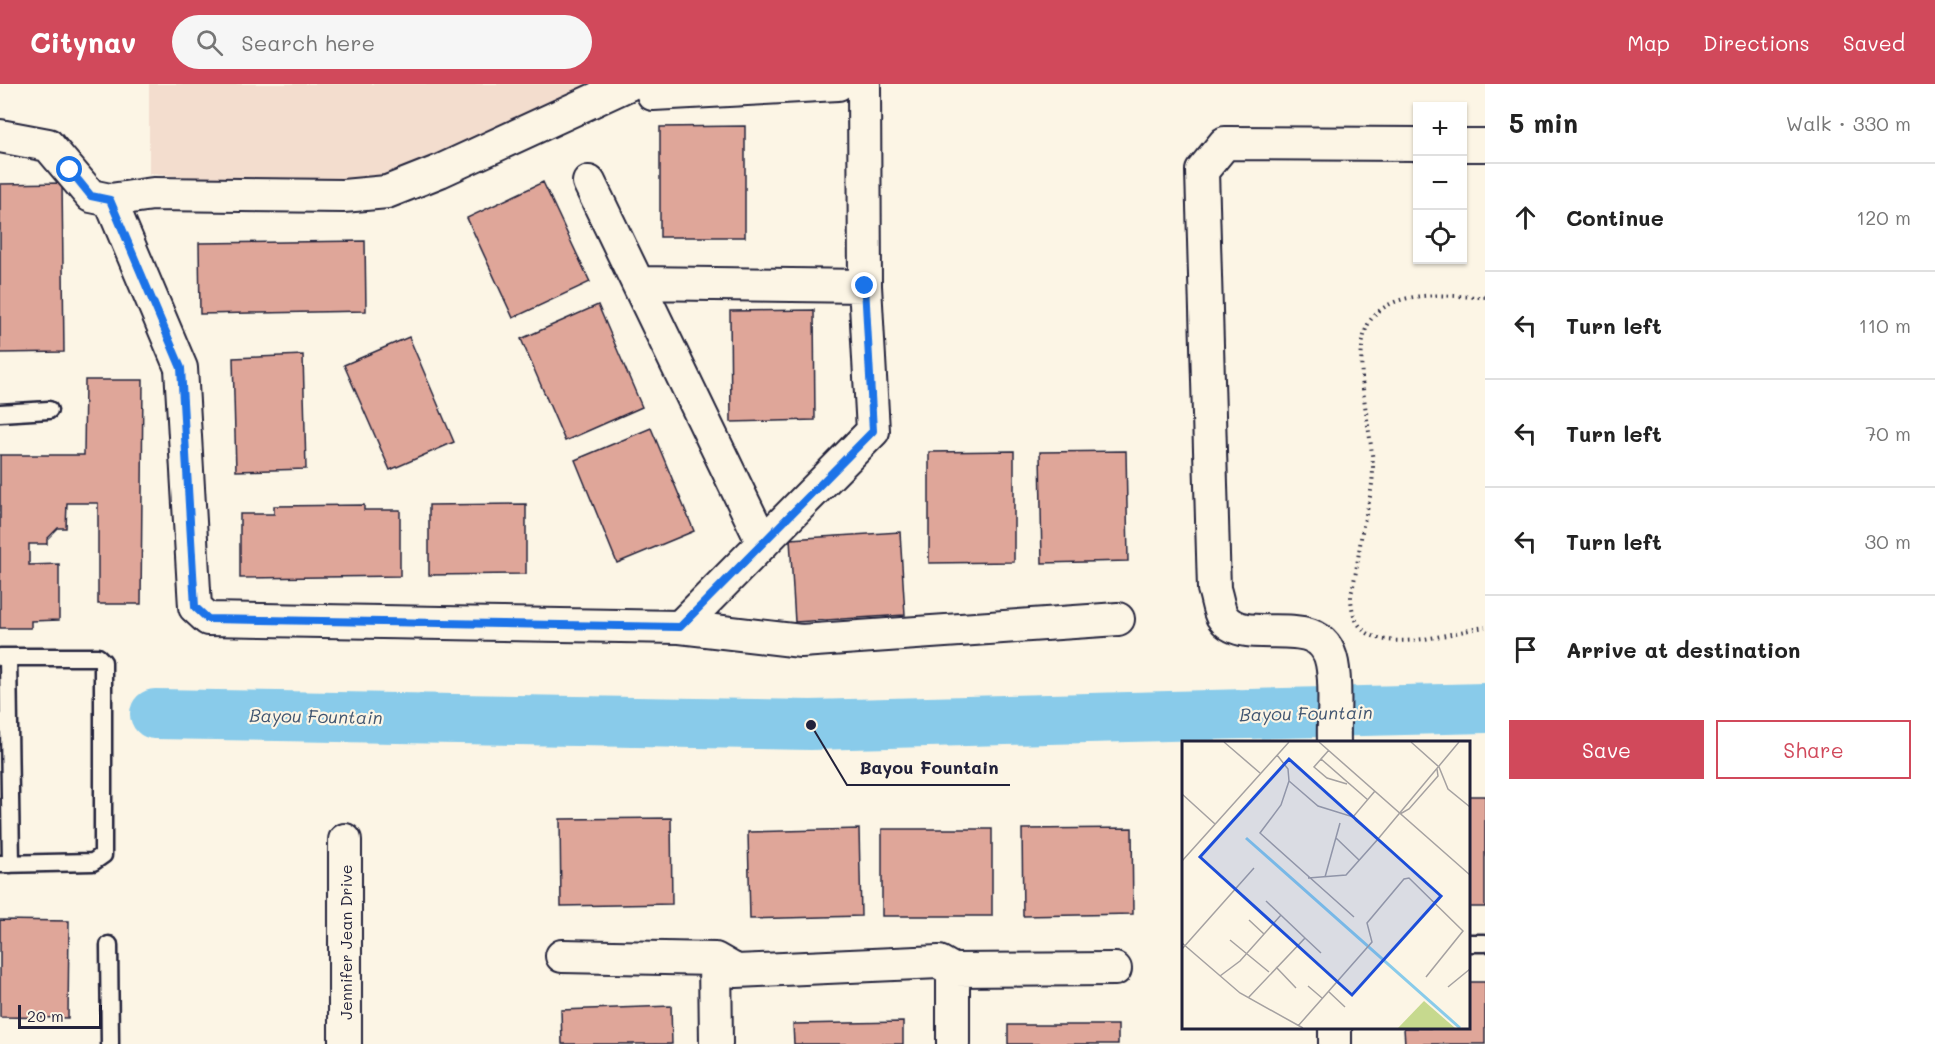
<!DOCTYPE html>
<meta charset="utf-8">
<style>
:root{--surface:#fff;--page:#f6f6f6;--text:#222;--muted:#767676;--line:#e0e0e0;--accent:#d1495b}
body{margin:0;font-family:Mali,sans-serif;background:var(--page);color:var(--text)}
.controls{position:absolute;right:18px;top:18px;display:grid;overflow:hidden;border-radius:0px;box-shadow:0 2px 4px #0004}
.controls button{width:54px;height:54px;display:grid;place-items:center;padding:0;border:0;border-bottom:2px solid var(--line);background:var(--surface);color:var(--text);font:30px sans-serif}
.scale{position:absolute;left:18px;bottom:15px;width:84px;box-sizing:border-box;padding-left:6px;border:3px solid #22223b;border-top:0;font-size:16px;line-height:21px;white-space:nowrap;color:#22223b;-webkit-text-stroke:4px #fcf5e5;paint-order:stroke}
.stop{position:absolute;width:18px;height:18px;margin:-14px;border:4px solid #1a73e8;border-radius:50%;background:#fff}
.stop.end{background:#1a73e8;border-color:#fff;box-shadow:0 2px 6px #0008}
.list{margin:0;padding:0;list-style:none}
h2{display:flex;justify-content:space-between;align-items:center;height:78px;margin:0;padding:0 24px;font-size:26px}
h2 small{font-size:20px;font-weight:400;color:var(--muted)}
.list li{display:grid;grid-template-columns:39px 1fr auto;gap:18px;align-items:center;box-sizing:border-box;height:108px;padding:0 24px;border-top:2px solid var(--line)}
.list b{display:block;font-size:22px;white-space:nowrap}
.list em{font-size:20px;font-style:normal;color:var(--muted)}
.actions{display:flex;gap:12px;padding:18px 24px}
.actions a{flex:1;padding:14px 0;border:2px solid var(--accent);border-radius:0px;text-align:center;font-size:21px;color:var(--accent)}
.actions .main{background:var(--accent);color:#fff}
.icon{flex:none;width:33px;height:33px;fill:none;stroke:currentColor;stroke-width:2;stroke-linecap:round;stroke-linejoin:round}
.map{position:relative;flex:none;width:1485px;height:960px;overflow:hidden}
header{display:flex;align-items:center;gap:36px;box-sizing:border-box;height:84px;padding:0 30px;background:var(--accent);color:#fff}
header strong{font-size:28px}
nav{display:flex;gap:33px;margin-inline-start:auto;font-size:21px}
.search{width:420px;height:54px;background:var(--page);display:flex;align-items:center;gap:15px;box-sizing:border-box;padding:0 21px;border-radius:33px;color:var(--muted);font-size:22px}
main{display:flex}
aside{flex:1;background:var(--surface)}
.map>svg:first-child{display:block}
.built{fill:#f3ddce}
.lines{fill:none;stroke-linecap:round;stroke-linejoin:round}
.river{stroke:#89cbea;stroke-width:50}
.building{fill:#dfa699;stroke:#22223b;stroke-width:1.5}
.service-casing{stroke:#22223b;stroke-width:21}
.minor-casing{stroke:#22223b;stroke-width:36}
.path{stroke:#22223b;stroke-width:4;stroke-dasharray:1.5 4.5;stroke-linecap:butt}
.service{stroke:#fcf5e5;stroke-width:16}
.minor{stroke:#fcf5e5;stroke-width:32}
.route{stroke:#1a73e8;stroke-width:8}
.labels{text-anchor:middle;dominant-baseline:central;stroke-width:4.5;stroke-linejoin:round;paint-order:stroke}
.street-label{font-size:16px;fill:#22223b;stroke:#fcf5e5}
.water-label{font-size:18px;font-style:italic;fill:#415570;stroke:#fcf5e5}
.inset-river{fill:none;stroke:#89cbea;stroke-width:3}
.inset-road{fill:none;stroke:#a5a1a1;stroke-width:1.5}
.view{fill:#1d4ed8;fill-opacity:0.15;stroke:#1d4ed8;stroke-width:3}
.inset-edge{fill:none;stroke:#22223b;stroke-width:3}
.leader{fill:none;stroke:#22223b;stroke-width:2}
.callout-dot{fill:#22223b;stroke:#fcf5e5;stroke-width:2}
.callout-label{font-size:18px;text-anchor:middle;font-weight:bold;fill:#22223b;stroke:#fcf5e5;stroke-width:4.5;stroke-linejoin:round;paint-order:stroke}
</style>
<header>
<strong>Citynav</strong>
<div class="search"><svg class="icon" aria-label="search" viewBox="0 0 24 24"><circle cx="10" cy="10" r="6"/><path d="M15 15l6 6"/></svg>Search here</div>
<nav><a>Map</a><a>Directions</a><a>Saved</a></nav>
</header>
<main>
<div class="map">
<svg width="1485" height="960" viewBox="0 0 1485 960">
<rect width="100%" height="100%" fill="#fcf5e5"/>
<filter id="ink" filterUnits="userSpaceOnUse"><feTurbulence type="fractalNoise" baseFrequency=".0167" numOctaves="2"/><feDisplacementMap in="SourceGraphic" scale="12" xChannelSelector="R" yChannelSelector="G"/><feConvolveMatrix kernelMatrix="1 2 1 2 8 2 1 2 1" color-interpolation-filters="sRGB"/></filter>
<g filter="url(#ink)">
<!-- built -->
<path class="built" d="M149,0H649L387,108L149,90Z"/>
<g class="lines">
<!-- river -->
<path class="river" d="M155,630L811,641L1485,624"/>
</g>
<!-- building -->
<path class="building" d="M745,42V153H660V43Z
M543,98L590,198L513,234L467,134Z
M62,99L64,268L0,269V100Z
M365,157L366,227L200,230L199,159Z
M598,221L642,323L565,357L521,255Z
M814,226L815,336L731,338L730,227Z
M409,253L454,358L390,386L344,281Z
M303,271L306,385L236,387L233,274Z
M85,296H143L141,520H98V419H67L66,444H58L47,455V460H29V481L59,480V536L31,537V544H0V371H84Z
M651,344L694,447L617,479L575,376Z
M1014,367V478L929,479V368Z
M1126,367L1128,477L1042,479L1040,368Z
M526,420V490L429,491V421Z
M364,421V426H400V492L240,494V430H274V422Z
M900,448L905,531L795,538L790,455Z
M1468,712H1485V823H1468Z
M671,734L672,820L561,822L560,735Z
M1132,744L1133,830L1023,832L1022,745Z
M859,745L861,832L750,835L748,748Z
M882,745H992V832H882Z
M0,836L69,837L68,934L0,933Z
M1468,898H1485V960H1405L1404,944H1468Z
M671,922L672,960H562L561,926Z
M903,938V960H794L793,940Z
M1008,941H1118V960H1008Z"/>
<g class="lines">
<!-- service casing -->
<g class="service-casing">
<path id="service" d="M0,329L49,326
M0,573H98L103,578V771L93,778L0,780
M8,573L11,780
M1468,859H1485
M109,861L110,960"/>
</g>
<!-- minor casing -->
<g class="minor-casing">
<path id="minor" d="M653,10L838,0
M0,52L48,61L91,112L110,116L153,110L343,112L387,108L440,87L629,0
M1462,61H1485
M589,98L763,459
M110,116L181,284L195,523L208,535L680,543L801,557L1118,535
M638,199L865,202
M680,543L873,347L865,202L864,0
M1334,658C1333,633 1337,604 1332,579C1321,522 1244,567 1222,532C1218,525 1217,513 1214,505L1202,87L1225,59L1418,60
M345,756V960
M562,872L715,875L736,887L939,878L953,886V960
M715,875L716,960
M953,886L1115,885
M1335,944V960"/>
</g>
<!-- path -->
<path class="path" d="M1485,213C1449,213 1398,203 1372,234C1348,264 1372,346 1373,383C1373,404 1368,423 1363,442C1359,465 1357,488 1351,510C1350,584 1440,550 1485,543"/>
<!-- service -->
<use href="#service" class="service"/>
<!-- minor -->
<use href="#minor" class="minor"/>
</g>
</g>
<g class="lines" filter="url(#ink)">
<!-- route -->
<path class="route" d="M70,86L91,112L110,116L181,284L195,523L208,535L680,543L873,347L865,202"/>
</g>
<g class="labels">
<!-- street labels -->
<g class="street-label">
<text transform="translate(345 858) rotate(-90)">Jennifer Jean Drive</text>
</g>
<!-- water labels -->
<g class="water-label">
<text transform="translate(1306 629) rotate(-1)">Bayou Fountain</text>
<text transform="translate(316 632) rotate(1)">Bayou Fountain</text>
</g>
</g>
<!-- overview -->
<g transform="translate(1182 657)">
<rect width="288" height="288" fill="#fcf5e5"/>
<path d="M242,260L273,287H216Z" fill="#c6d98e"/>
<path class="inset-river" d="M64,97L278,287"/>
<path class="inset-road" d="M42,1L78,32M137,1L288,134M229,1L257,26L266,48L288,66M147,9L139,18L186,59M95,14L106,28L107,40L136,65L171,76L193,50M139,18L132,26L145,37L165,43M107,40L99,64L78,92L172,176M0,53L33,83M218,73L227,68L256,35L255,28M154,97L177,119M196,98L277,1M0,120L107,1M143,136L158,82M126,137L164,134L196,98L173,79M67,179L82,193M123,197L139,212M48,199L87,231M0,202L58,252L121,287M0,208L72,127M94,226L114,247M38,235L58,220L99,174M126,245L140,257M266,246L288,228M146,250L163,266M66,257L123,197L84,160M116,285L190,201L185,182L222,138L227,137L281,190L244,236"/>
<path class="view" d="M107,18L259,155L170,254L18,116Z"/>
<rect width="288" height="288" class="inset-edge"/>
</g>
<!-- callouts -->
<path class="leader" d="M811 641L847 701H1010"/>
<circle class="callout-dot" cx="811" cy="641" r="6"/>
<g class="callout-label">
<text x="929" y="690">Bayou Fountain</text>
</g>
</svg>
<div class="controls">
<button>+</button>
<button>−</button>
<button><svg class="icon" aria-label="locate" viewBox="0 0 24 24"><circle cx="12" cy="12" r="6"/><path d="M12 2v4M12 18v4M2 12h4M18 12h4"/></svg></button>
</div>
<div class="scale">20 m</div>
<div class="stop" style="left:70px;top:86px"></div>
<div class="stop end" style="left:865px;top:202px"></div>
</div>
<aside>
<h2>5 min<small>Walk · 330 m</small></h2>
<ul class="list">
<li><svg class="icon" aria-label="ahead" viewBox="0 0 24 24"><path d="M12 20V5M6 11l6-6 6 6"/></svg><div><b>Continue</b></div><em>120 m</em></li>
<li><svg class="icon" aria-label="left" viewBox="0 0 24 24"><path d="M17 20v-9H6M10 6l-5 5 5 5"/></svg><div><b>Turn left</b></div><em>110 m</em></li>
<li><svg class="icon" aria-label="left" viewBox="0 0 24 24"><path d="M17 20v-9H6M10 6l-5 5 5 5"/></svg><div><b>Turn left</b></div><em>70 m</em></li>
<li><svg class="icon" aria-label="left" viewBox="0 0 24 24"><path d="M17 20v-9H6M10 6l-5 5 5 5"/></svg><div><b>Turn left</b></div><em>30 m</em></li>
<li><svg class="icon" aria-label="arrive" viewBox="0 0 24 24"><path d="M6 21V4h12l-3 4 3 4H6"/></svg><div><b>Arrive at destination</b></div></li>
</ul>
<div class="actions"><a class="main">Save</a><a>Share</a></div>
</aside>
</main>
